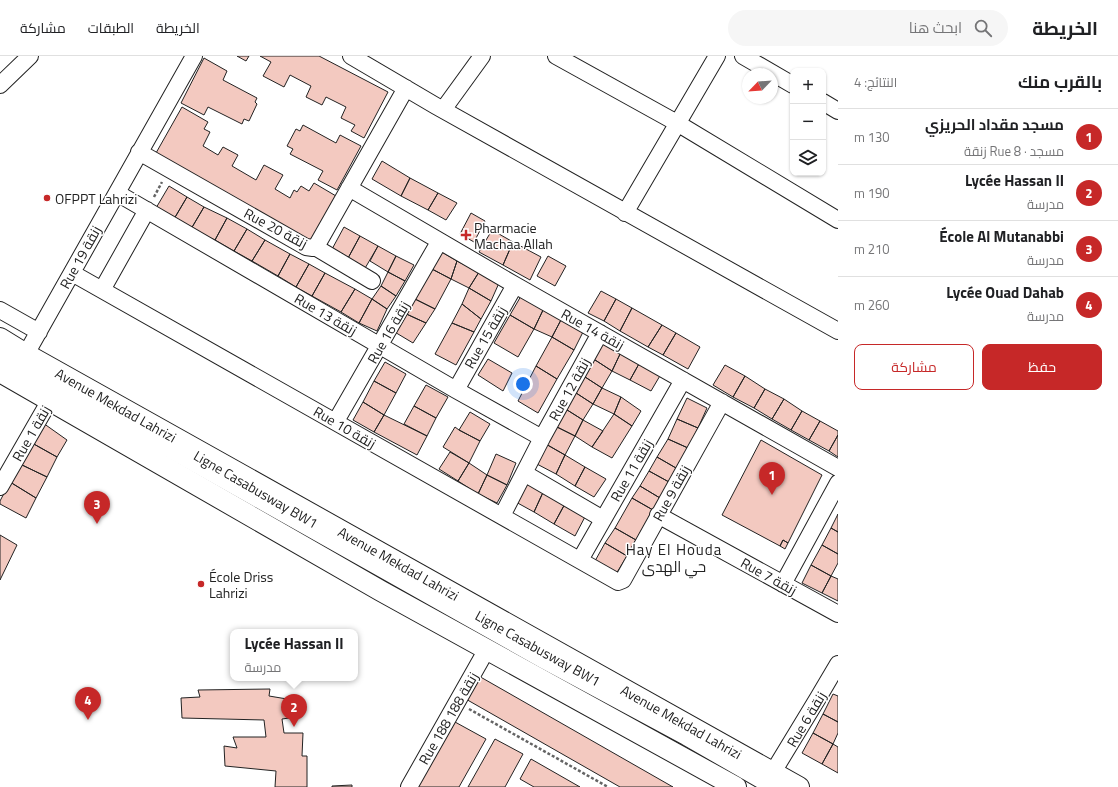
<!DOCTYPE html>
<html lang="ar">
<meta charset="utf-8">
<style>
:root{--surface:#fff;--page:#f6f6f6;--text:#202124;--muted:#757577;--line:#e0e0e0;--accent:#c62828}
body{margin:0;font-family:"Titillium Web",Cairo,sans-serif;background:var(--page);color:var(--text);direction:rtl}
.controls{position:absolute;right:12px;top:12px;display:grid;overflow:hidden;border-radius:8px;box-shadow:0 1px 3px #0004}
.controls button{width:36px;height:36px;display:grid;place-items:center;padding:0;border:0;border-bottom:1px solid var(--line);background:var(--surface);color:var(--text);font:20px sans-serif}
.compass{position:absolute;left:742px;top:12px;width:36px;height:36px;border-radius:50%;background:var(--surface);box-shadow:0 1px 3px #0004;rotate:245deg}
.you{position:absolute;left:523px;top:328px;width:14px;height:14px;margin:-10px;border:3px solid #fff;border-radius:50%;background:#1a73e8;box-shadow:0 0 0 6px #1a73e833}
.badge{display:grid;place-items:center;width:26px;height:26px;border-radius:50%;background:var(--accent);color:#fff;font-size:13px;font-weight:700}
.pin{position:absolute;translate:-50% -33px;filter:drop-shadow(0 1px 2px #0008)}
.pin::after{content:'';position:absolute;top:21px;width:14px;height:12px;background:inherit;clip-path:polygon(0 0,100% 0,50% 100%)}
.popup{position:absolute;left:230px;top:573px;width:128px;height:52px;box-sizing:border-box;display:grid;place-content:center;border-radius:8px;background:var(--surface);filter:drop-shadow(0 1px 3px #0005);font-size:13px;white-space:nowrap;color:var(--muted)}
.popup b{font-size:15px;color:var(--text)}
.popup::after{content:'';position:absolute;left:50%;top:100%;margin-left:-8px;border:8px solid transparent;border-top-color:var(--surface)}
.list{margin:0;padding:0;list-style:none}
h2{display:flex;justify-content:space-between;align-items:center;height:52px;margin:0;padding:0 16px;font-size:17px}
h2 small{font-size:13px;font-weight:400;color:var(--muted)}
.list li{display:grid;grid-template-columns:26px 1fr auto;gap:12px;align-items:center;box-sizing:border-box;height:56px;padding:0 16px;border-top:1px solid var(--line)}
.list b{display:block;font-size:15px;white-space:nowrap}
.list p{margin:0;font-size:13px;white-space:nowrap;color:var(--muted)}
.list em{font-size:13px;font-style:normal;color:var(--muted)}
.actions{display:flex;gap:8px;padding:12px 16px}
.actions a{flex:1;padding:9px 0;border:1px solid var(--accent);border-radius:8px;text-align:center;font-size:14px;color:var(--accent)}
.actions .main{background:var(--accent);color:#fff}
.icon{flex:none;width:22px;height:22px;fill:none;stroke:currentColor;stroke-width:2;stroke-linecap:round;stroke-linejoin:round}
.map{position:relative;flex:none;width:838px;height:731px;overflow:hidden;direction:ltr}
header{display:flex;align-items:center;gap:24px;box-sizing:border-box;height:56px;padding:0 20px;background:var(--surface);border-bottom:1px solid var(--line)}
header strong{font-size:19px}
nav{display:flex;gap:22px;margin-inline-start:auto;font-size:14px}
.search{width:280px;height:36px;background:var(--page);display:flex;align-items:center;gap:10px;box-sizing:border-box;padding:0 14px;border-radius:22px;color:var(--muted);font-size:15px}
main{display:flex}
aside{flex:1;background:var(--surface)}
.map>svg:first-child{display:block}
.building{fill:#f3c9c0;stroke:#222}
.lines{fill:none;stroke-linecap:round;stroke-linejoin:round}
.minor-casing{stroke:#222;stroke-width:18}
.major-casing{stroke:#222;stroke-width:22}
.path{stroke:#646464;stroke-width:2.5;stroke-dasharray:3 2;stroke-linecap:butt}
.minor{stroke:#fff;stroke-width:16}
.major{stroke:#fff;stroke-width:20}
.poi-dot{fill:#c62828;stroke:#fff;stroke-width:1.5}
.labels{text-anchor:middle;dominant-baseline:central;stroke-width:3;stroke-linejoin:round;paint-order:stroke}
.poi-label{font-size:14px;fill:#222;stroke:#fff;text-anchor:start}
.street-label{font-size:14px;fill:#222;stroke:#fff}
.neighbourhood-label{font-size:15px;letter-spacing:1px;fill:#222;stroke:#fff}
</style>
<header>
<strong>الخريطة</strong>
<div class="search"><svg class="icon" aria-label="search" viewBox="0 0 24 24"><circle cx="10" cy="10" r="6"/><path d="M15 15l6 6"/></svg>ابحث هنا</div>
<nav><a>الخريطة</a><a>الطبقات</a><a>مشاركة</a></nav>
</header>
<main>
<aside>
<h2>بالقرب منك<small>النتائج: 4</small></h2>
<ul class="list">
<li><span class="badge">1</span><div><b>مسجد مقداد الحريزي</b><p>مسجد · Rue 8 زنقة</p></div><em>130 m</em></li>
<li><span class="badge">2</span><div><b>Lycée Hassan II</b><p>مدرسة</p></div><em>190 m</em></li>
<li><span class="badge">3</span><div><b>École Al Mutanabbi</b><p>مدرسة</p></div><em>210 m</em></li>
<li><span class="badge">4</span><div><b>Lycée Ouad Dahab</b><p>مدرسة</p></div><em>260 m</em></li>
</ul>
<div class="actions"><a class="main">حفظ</a><a>مشاركة</a></div>
</aside>
<div class="map">
<svg width="838" height="731" viewBox="0 0 838 731">
<rect width="100%" height="100%" fill="#fff"/>
<!-- building -->
<path class="building" d="M237,0H249L246,5Z
M260,0H319L388,36L364,82L351,75L355,69L341,62L346,51L326,41L322,49L306,41L311,30L290,19L284,31L263,20L271,6Z
M204,2L227,15L223,24L257,42L255,46L257,48L249,65L244,63L242,68L208,51L204,59L181,47Z
M182,51L208,66L204,73L210,76L203,90L218,99L223,91L238,99L232,110L256,124L264,109L283,119L275,133L290,142L294,134L297,136L301,130L309,135L314,127L336,140L311,185L156,97Z
M303,69L336,87L340,79L361,90L337,134L318,124L323,115L290,98L293,93L287,90L296,73L300,75Z
M382,105L410,122L401,140L372,123Z
M410,122L438,137L428,154L401,140Z
M169,130L187,141L174,163L156,152Z
M438,137L457,147L446,164L428,154Z
M187,141L204,151L191,173L174,163Z
M204,151L227,162L215,184L191,173Z
M471,157L485,165L474,186L460,178Z
M227,162L247,173L234,195L215,184Z
M344,171L360,180L347,204L331,195Z
M247,173L265,184L252,205L234,195Z
M492,174L513,186L503,209L479,196Z
M360,180L378,190L364,214L347,204Z
M265,184L290,198L278,220L252,205Z
M513,186L541,201L530,224L503,209Z
M378,190L396,200L388,216L370,205Z
M440,195L457,205L451,223L430,212Z
M290,198L309,208L296,231L278,220Z
M396,200L414,209L405,225L388,216Z
M548,200L566,210L555,230L537,220Z
M457,205L479,216L469,232L451,223Z
M309,208L325,217L312,240L296,231Z
M430,212L451,223L435,253L411,241Z
M388,216L405,225L396,240L381,230Z
M479,216L499,227L491,245L469,232Z
M325,217L355,233L341,256L312,240Z
M381,230L396,240L387,253L372,243Z
M469,232L491,245L481,263L462,248Z
M355,233L372,243L359,267L341,256Z
M601,235L616,243L604,265L588,257Z
M521,240L544,252L534,273L510,259Z
M411,241L435,253L426,267L402,256Z
M372,243L387,253L377,275L359,267Z
M616,243L632,252L620,275L604,265Z
M462,248L481,263L474,276L452,267Z
M544,252L562,262L552,281L534,273Z
M632,252L662,269L648,291L620,275Z
M402,256L426,267L413,287L393,275Z
M510,259L534,273L518,301L494,287Z
M562,262L584,274L574,294L552,281Z
M452,267L474,276L456,309L435,298Z
M662,269L676,277L663,299L648,291Z
M676,277L700,291L688,313L663,299Z
M552,281L574,294L557,323L536,310Z
M601,284L621,296L612,315L592,302Z
M621,296L640,306L630,324L612,315Z
M592,302L612,315L602,332L582,319Z
M488,303L512,317L503,335L478,319Z
M385,306L406,318L396,337L374,325Z
M640,306L661,318L651,335L630,324Z
M725,309L745,320L733,341L713,329Z
M536,310L557,323L538,357L518,345Z
M582,319L602,332L593,348L573,335Z
M745,320L765,333L754,352L733,341Z
M374,325L396,337L384,359L363,346Z
M426,329L448,341L436,362L414,350Z
M602,332L621,341L614,358L593,348Z
M765,333L784,343L772,363L754,352Z
M573,335L593,348L583,364L564,352Z
M621,341L641,355L632,370L614,358Z
M687,342L707,352L698,372L677,363Z
M784,343L802,355L791,374L772,363Z
M363,346L384,359L374,376L353,364Z
M414,350L436,362L427,380L404,368Z
M564,352L583,364L575,380L555,370Z
M802,355L820,365L809,384L791,374Z
M470,356L490,368L480,385L459,374Z
M614,358L632,370L612,402L592,391Z
M384,359L427,380L417,399L374,376Z
M677,363L698,372L688,392L668,383Z
M583,364L603,375L592,391L575,380Z
M820,365L838,375V379L829,395L809,384Z
M43,367L67,384L57,401L32,387Z
M555,370L575,380L565,399L544,387Z
M455,371L459,374L480,385L469,407L443,391Z
M838,379V401L829,395Z
M668,383L688,392L676,412L657,401Z
M761,384L822,419L788,487L783,484L780,490L722,459Z
M32,387L57,401L47,421L20,408Z
M544,387L565,399L556,418L535,407Z
M450,396L469,407L458,425L439,413Z
M496,398L516,407L507,429L487,419Z
M565,399L585,411L575,430L556,418Z
M657,401L676,412L669,426L649,415Z
M469,407L487,419L478,438L458,425Z
M20,408L47,421L36,442L10,426Z
M585,411L606,423L594,441L575,430Z
M649,415L669,426L660,442L640,430Z
M487,419L507,429L497,447L478,438Z
M528,422L545,432L534,456L514,445Z
M10,426L36,442L26,462L0,448V445Z
M640,430L660,442L653,454L632,442Z
M545,432L567,444L554,468L534,456Z
M632,442L653,454L636,484L615,472Z
M567,444L587,457L575,480L554,468Z
M838,458V476L831,472Z
M615,472L636,484L627,500L605,487Z
M831,472L838,476V498L822,489Z
M0,479L17,489L0,524Z
M783,484L788,487L785,493L780,490Z
M605,487L627,500L616,518L595,505Z
M822,489L838,498V507L831,520L811,509Z
M811,509L831,520L822,537L802,527Z
M831,520L838,523V545L822,537Z
M477,619L673,731H620L464,642Z
M270,633L269,640L287,643L289,662L282,663L284,677H303L302,700H307V731H275L276,715L225,710L224,690L237,692L233,681H266L264,664L182,662L181,642L200,641L198,634Z
M833,638L838,640V666L823,658Z
M823,658L838,666V677L833,688L813,677Z
M455,666L486,683L459,731H418Z
M813,677L833,688L822,708L802,697Z
M495,683L523,698L505,731H468Z
M833,688L838,691V717L822,708Z
M531,703L580,731H534L520,723Z
M352,729V731H332V730Z"/>
<g class="lines">
<!-- minor casing -->
<g class="minor-casing">
<path id="minor" d="M351,0L436,50L838,275
M556,0L677,67L838,164
M743,0L793,29
M0,29L30,0
M823,46L838,55
M440,52L445,51L482,0
M139,96L306,191L313,192L317,189L406,32
M349,132L515,229L838,412
M117,137L456,334L542,382L600,277
M625,157L717,0
M315,191L372,225
M72,217L618,526L623,524L722,346
M102,234L147,154
M0,254L39,276
M0,298L543,604L686,681L773,731
M26,298L194,0
M456,334L515,229
M336,365L439,186
M524,417L603,463
M0,431L50,344
M658,459L838,558
M502,460L542,382
M580,504L683,324
M783,528L838,427
M767,726L818,642L838,608
M409,731L487,593"/>
</g>
<!-- major casing -->
<g class="major-casing">
<g id="major">
<path id="s1" d="M0,282L26,298L799,731"/>
<path d="M0,316L381,535L736,731"/>
</g>
</g>
<!-- path -->
<path class="path" d="M154,141L162,126
M469,653L608,731"/>
<!-- minor -->
<use href="#minor" class="minor"/>
<!-- major -->
<use href="#major" class="major"/>
</g>
<!-- markers -->
<g class="poi-dot">
<circle cx="47" cy="142" r="4"/>
<path d="M464 173h4v4h4v4h-4v4h-4v-4h-4v-4h4z"/>
<circle cx="201" cy="528" r="4"/>
</g>
<g class="labels">
<!-- poi labels -->
<g class="poi-label">
<text x="55" y="142">OFPPT Lahrizi</text>
<text x="474" y="171">Pharmacie<tspan x="474" dy="16">Machaa Allah</tspan></text>
<text x="209" y="520">École Driss<tspan x="209" dy="16">Lahrizi</tspan></text>
</g>
<!-- street labels -->
<g class="street-label">
<text transform="translate(276 172) rotate(28)">Rue 20 زنقة</text>
<text transform="translate(80 201) rotate(-61)">Rue 19 زنقة</text>
<text transform="translate(326 258) rotate(30)">Rue 13 زنقة</text>
<text transform="translate(593 273) rotate(29)">Rue 14 زنقة</text>
<text transform="translate(388 276) rotate(-60)">Rue 16 زنقة</text>
<text transform="translate(485 281) rotate(-60)">Rue 15 زنقة</text>
<text transform="translate(569 333) rotate(-61)">Rue 12 زنقة</text>
<text stroke="none"><textPath href="#s1" startOffset="134">Avenue Mekdad Lahrizi</textPath></text>
<text transform="translate(345 371) rotate(30)">Rue 10 زنقة</text>
<text transform="translate(31 377) rotate(-60)">Rue 1 زنقة</text>
<text transform="translate(631 414) rotate(-60)">Rue 11 زنقة</text>
<text transform="translate(256 433) rotate(30)">Ligne Casabusway BW1</text>
<text transform="translate(671 437) rotate(-61)">Rue 9 زنقة</text>
<text stroke="none"><textPath href="#s1" startOffset="458">Avenue Mekdad Lahrizi</textPath></text>
<text transform="translate(769 520) rotate(29)">Rue 7 زنقة</text>
<text transform="translate(538 592) rotate(29)">Ligne Casabusway BW1</text>
<text transform="translate(448 662) rotate(-60)">Rue 188 زنقة 188</text>
<text transform="translate(806 663) rotate(-59)">Rue 6 زنقة</text>
<text stroke="none"><textPath href="#s1" startOffset="782">Avenue Mekdad Lahrizi</textPath></text>
</g>
<!-- neighbourhood labels -->
<g class="neighbourhood-label">
<text x="674" y="493">Hay El Houda<tspan x="674" dy="17">حي الهدى</tspan></text>
</g>
</g>
</svg>
<div class="controls">
<button>+</button>
<button>−</button>
<button><svg class="icon" aria-label="layers" viewBox="0 0 24 24"><path d="M12 4l9 5-9 5-9-5zM3 14l9 5 9-5"/></svg></button>
</div>
<svg class="compass" viewBox="-18 -18 36 36"><path d="M0-13l5 13h-10z" fill="#e53935"/><path d="M0 13l5-13h-10z" fill="#757577"/></svg>
<div class="you"></div>
<div class="pin badge" style="left:772px;top:439px">1</div>
<div class="pin badge" style="left:294px;top:671px">2</div>
<div class="popup"><b>Lycée Hassan II</b>مدرسة</div>
<div class="pin badge" style="left:97px;top:468px">3</div>
<div class="pin badge" style="left:88px;top:664px">4</div>
</div>
</main>
